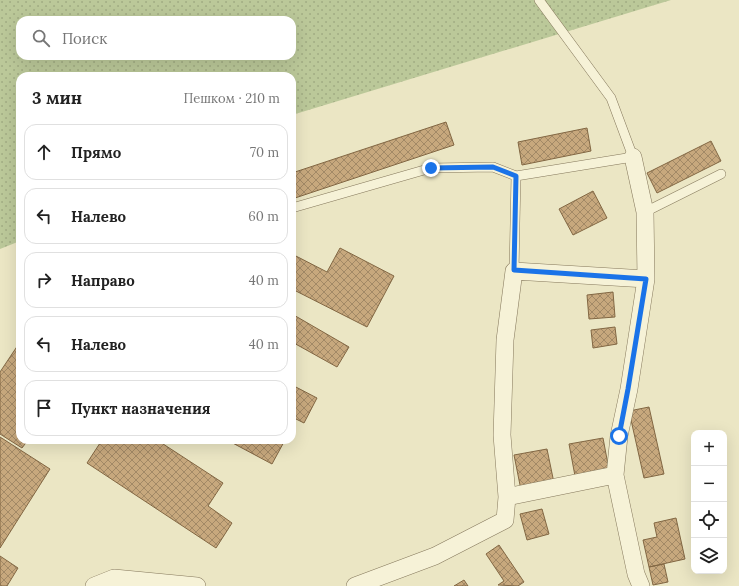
<!DOCTYPE html>
<html lang="ru">
<meta charset="utf-8">
<style>
:root{--surface:#fff;--page:#f6f6f6;--text:#222;--muted:#767676;--line:#e0e0e0}
body{margin:0;font-family:Lora,serif;background:var(--page);color:var(--text)}
.controls{position:absolute;right:12px;bottom:12px;display:grid;overflow:hidden;border-radius:8px;box-shadow:0 4px 16px #0002}
.controls button{width:36px;height:36px;display:grid;place-items:center;padding:0;border:0;border-bottom:1px solid var(--line);background:var(--surface);color:var(--text);font:20px sans-serif}
.stop{position:absolute;width:12px;height:12px;margin:-9px;border:3px solid #1a73e8;border-radius:50%;background:#fff}
.stop.end{background:#1a73e8;border-color:#fff;box-shadow:0 1px 4px #0008}
.list{margin:0;padding:0;list-style:none}
h2{display:flex;justify-content:space-between;align-items:center;height:52px;margin:0;padding:0 16px;font-size:17px}
h2 small{font-size:13px;font-weight:400;color:var(--muted)}
.list li{display:grid;grid-template-columns:26px 1fr auto;gap:12px;align-items:center;box-sizing:border-box;height:56px;margin:0 8px 8px;padding:0 8px;border:1px solid var(--line);border-radius:12px}
.list b{display:block;font-size:15px;white-space:nowrap}
.list em{font-size:13px;font-style:normal;color:var(--muted)}
.icon{flex:none;width:22px;height:22px;fill:none;stroke:currentColor;stroke-width:2;stroke-linecap:round;stroke-linejoin:round}
.map{position:relative;flex:none;width:739px;height:586px;overflow:hidden}
.search{position:absolute;background:var(--surface);box-shadow:0 4px 16px #0002;left:16px;top:16px;width:280px;height:44px;display:flex;align-items:center;gap:10px;box-sizing:border-box;padding:0 14px;border-radius:12px;color:var(--muted);font-size:15px}
.panel{position:absolute;background:var(--surface);box-shadow:0 4px 16px #0002;left:16px;top:72px;width:280px;height:372px;border-radius:12px}
.map>svg:first-child{display:block}
.grass{fill:url(#grass-dots);fill-rule:evenodd}
.building{fill:url(#building-cross-hatch);stroke:#826743}
.lines{fill:none;stroke-linecap:round;stroke-linejoin:round}
.lane-casing{stroke:#85785c;stroke-width:10}
.street-casing{stroke:#85785c;stroke-width:18}
.lane{stroke:#f6f2d7;stroke-width:9}
.street{stroke:#f6f2d7;stroke-width:17}
.route{stroke:#1a73e8;stroke-width:5}
</style>
<div class="map">
<svg width="739" height="586" viewBox="0 0 739 586">
<defs>
<pattern id="grass-dots" width="8" height="8" patternUnits="userSpaceOnUse"><rect width="8" height="8" fill="#bbc899"/><path d="M2 2h.1M6 6h.1" fill="none" stroke="#a1ac83" stroke-width="1.8" stroke-linecap="round"/></pattern>
<pattern id="building-cross-hatch" width="8" height="8" patternUnits="userSpaceOnUse"><rect width="8" height="8" fill="#c7a87d"/><path d="M0 0l8 8M0 8l8-8" fill="none" stroke="#a28966"/></pattern>
</defs>
<rect width="100%" height="100%" fill="#ebe6c4"/>
<!-- grass -->
<path class="grass" d="M0,0H671L292,115V76H20V241L0,249ZM20,20H292V56H20Z"/>
<!-- building -->
<path class="building" d="M446,122L454,145L292,199V173Z
M587,128L591,151L522,165L518,142Z
M711,141L721,161L657,193L647,173Z
M593,191L607,218L573,235L559,209Z
M340,248L394,276L367,327L292,289V254L327,272Z
M613,292L615,317L589,319L587,295Z
M292,314L349,347L337,367L292,342Z
M615,327L617,344L593,348L591,330Z
M20,342V395L18,398L20,399V440H28L22,448L0,434V372Z
M292,385L317,398L304,423L292,417Z
M649,407L664,474L644,478L629,411Z
M0,437L50,469L0,548Z
M603,438L609,470L575,476L569,444Z
M102,440H157L223,483L208,506L232,523L216,548L87,463Z
M227,440H285L272,464Z
M547,449L554,483L521,490L514,455Z
M542,509L549,534L527,540L520,514Z
M676,518L685,559L649,567L643,540L657,537L654,523Z
M499,545L524,582L518,586L498,585L504,581L486,554Z
M0,556L18,568L7,586H0Z
M664,564L668,582L653,585L649,567Z
M464,580L468,586H454Z"/>
<g class="lines">
<!-- lane casing -->
<g class="lane-casing">
<path id="lane" d="M292,208L431,168L493,167L516,176
M645,212L721,174
M514,271L516,176L633,157L611,98L539,0"/>
</g>
<!-- street casing -->
<g class="street-casing">
<path id="street" d="M633,157L645,212L646,279L629,389L619,436L615,475L636,574L641,586
M507,497L502,435L505,340L514,271L646,279
M94,586L114,578L197,586
M355,586L435,556L505,520L507,497L615,475"/>
</g>
<!-- lane -->
<use href="#lane" class="lane"/>
<!-- street -->
<use href="#street" class="street"/>
</g>
<g class="lines">
<!-- route -->
<path class="route" d="M431,168L493,167L516,176L514,270L646,279L628,389L619,436"/>
</g>
</svg>
<div class="controls">
<button>+</button>
<button>−</button>
<button><svg class="icon" aria-label="locate" viewBox="0 0 24 24"><circle cx="12" cy="12" r="6"/><path d="M12 2v4M12 18v4M2 12h4M18 12h4"/></svg></button>
<button><svg class="icon" aria-label="layers" viewBox="0 0 24 24"><path d="M12 4l9 5-9 5-9-5zM3 14l9 5 9-5"/></svg></button>
</div>
<div class="stop" style="left:619px;top:436px"></div>
<div class="stop end" style="left:431px;top:168px"></div>
<div class="search"><svg class="icon" aria-label="search" viewBox="0 0 24 24"><circle cx="10" cy="10" r="6"/><path d="M15 15l6 6"/></svg>Поиск</div>
<section class="panel">
<h2>3 мин<small>Пешком · 210 m</small></h2>
<ul class="list">
<li><svg class="icon" aria-label="ahead" viewBox="0 0 24 24"><path d="M12 20V5M6 11l6-6 6 6"/></svg><div><b>Прямо</b></div><em>70 m</em></li>
<li><svg class="icon" aria-label="left" viewBox="0 0 24 24"><path d="M17 20v-9H6M10 6l-5 5 5 5"/></svg><div><b>Налево</b></div><em>60 m</em></li>
<li><svg class="icon" aria-label="right" viewBox="0 0 24 24"><path d="M7 20v-9h11M14 6l5 5-5 5"/></svg><div><b>Направо</b></div><em>40 m</em></li>
<li><svg class="icon" aria-label="left" viewBox="0 0 24 24"><path d="M17 20v-9H6M10 6l-5 5 5 5"/></svg><div><b>Налево</b></div><em>40 m</em></li>
<li><svg class="icon" aria-label="arrive" viewBox="0 0 24 24"><path d="M6 21V4h12l-3 4 3 4H6"/></svg><div><b>Пункт назначения</b></div></li>
</ul>
</section>
</div>
